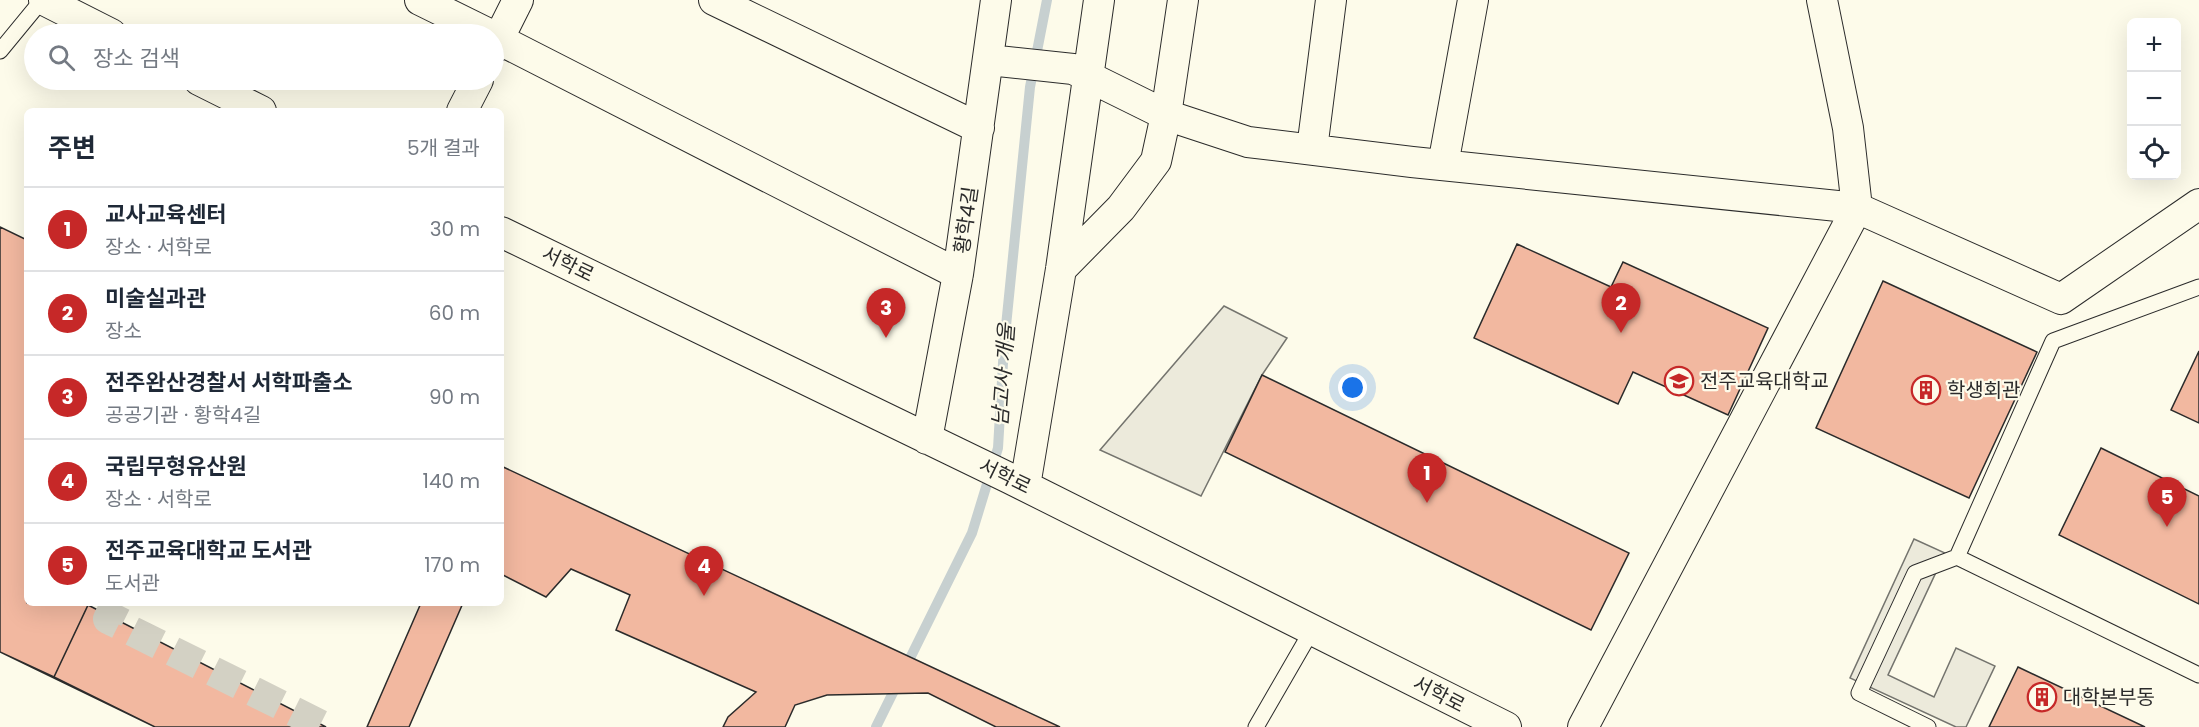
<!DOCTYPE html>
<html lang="ko">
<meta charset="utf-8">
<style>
:root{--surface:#fff;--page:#f6f6f7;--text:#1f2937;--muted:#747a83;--line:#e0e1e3;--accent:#c62828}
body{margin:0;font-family:Poppins,"Noto Sans KR",sans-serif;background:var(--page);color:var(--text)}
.controls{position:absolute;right:18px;top:18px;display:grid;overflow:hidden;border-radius:9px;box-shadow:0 6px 24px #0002}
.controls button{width:54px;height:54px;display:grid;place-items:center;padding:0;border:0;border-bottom:2px solid var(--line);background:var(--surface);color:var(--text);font:30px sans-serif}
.you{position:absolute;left:1353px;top:388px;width:21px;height:21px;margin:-15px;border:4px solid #fff;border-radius:50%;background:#1a73e8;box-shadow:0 0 0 9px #1a73e833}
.badge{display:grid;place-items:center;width:39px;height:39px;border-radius:50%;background:var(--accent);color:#fff;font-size:20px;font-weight:700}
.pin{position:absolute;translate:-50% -50px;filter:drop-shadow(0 2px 3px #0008)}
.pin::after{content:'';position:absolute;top:32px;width:21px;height:18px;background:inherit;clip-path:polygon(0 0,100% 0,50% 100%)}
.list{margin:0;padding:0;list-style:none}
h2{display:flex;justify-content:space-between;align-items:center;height:78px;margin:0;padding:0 24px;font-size:26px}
h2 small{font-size:20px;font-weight:400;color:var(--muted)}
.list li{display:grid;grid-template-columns:39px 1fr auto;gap:18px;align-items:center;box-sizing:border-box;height:84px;padding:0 24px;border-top:2px solid var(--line)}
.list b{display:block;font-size:22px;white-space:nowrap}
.list p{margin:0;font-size:20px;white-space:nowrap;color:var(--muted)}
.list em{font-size:20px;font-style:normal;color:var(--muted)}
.icon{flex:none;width:33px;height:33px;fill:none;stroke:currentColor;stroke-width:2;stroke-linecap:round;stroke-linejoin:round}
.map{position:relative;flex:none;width:2199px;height:727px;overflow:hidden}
.search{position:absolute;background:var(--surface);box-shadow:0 6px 24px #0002;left:24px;top:24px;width:480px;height:66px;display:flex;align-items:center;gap:15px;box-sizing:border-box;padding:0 21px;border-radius:33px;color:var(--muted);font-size:22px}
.panel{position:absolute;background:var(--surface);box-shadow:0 6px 24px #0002;left:24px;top:108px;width:480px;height:498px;border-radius:9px}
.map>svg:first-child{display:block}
.parking{fill:#eceadb;stroke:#74746e;stroke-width:1.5}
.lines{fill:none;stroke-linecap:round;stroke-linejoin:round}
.stream{stroke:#c7d0d0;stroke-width:10}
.building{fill:#f2b8a0;stroke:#2b2b2b;stroke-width:1.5}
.street-tunnel{stroke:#d3d1c4;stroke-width:30;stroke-dasharray:30 15;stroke-linecap:butt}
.lane-casing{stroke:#2b2b2b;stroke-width:17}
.street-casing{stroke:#2b2b2b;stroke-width:32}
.lane{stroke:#fdfbea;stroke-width:15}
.street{stroke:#fdfbea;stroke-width:30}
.labels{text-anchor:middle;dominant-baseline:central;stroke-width:4.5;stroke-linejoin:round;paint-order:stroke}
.street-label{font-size:20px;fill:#2b2b2b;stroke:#fdfbea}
.poi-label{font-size:20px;fill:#2b2b2b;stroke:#fdfbea;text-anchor:start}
.water-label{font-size:21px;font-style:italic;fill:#2b2b2b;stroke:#fdfbea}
</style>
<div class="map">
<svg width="2199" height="727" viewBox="0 0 2199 727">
<rect width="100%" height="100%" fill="#fdfbea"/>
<!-- parking -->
<path class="parking" d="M1224,306L1287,338L1262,375L1201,496L1100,450Z
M1914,539L1945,553L1888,675L1934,697L1956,648L1995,666L1966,727H1956L1850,678Z"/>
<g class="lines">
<!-- stream -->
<path class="stream" d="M876,727L972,533L998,448L1004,346L1030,87L1047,0"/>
</g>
<!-- building -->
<path class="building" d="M0,227L27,240V603H89L88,605L326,727H155L0,652Z
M0,227L27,240V603H89L54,677L0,652Z
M1517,244L1611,287L1623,262L1768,328L1728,415L1633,372L1618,404L1474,338Z
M1883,281L2037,352L1969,498L1816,428Z
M2199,351V423L2171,410Z
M1262,375L1629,553L1591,630L1225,452Z
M2101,448L2199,496V604L2059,535Z
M501,466L1060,727H996L928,693L827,695L795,705L785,727H723L728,717L756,692L616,630L630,595L571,569L546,597L501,574Z
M501,466L1060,727H996L928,693L827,695L795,705L785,727H723L728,717L756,692L616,630L630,595L571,569L546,597L501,574Z
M421,603H463L409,727H367Z
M421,603H463L409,727H367Z
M88,605L326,727H155L54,677Z
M2018,667L2145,727H1989Z"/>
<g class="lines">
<!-- street-tunnel -->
<path class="street-tunnel" d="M116,603L108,619L325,727"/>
<!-- lane casing -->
<g class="lane-casing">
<path id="lane" d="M0,51L42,0
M1957,557L2199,675
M1256,727L1312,630
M1928,727L1859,693L1915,573L1957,557L2053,341L2199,287"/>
</g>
<!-- street casing -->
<g class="street-casing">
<path id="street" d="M44,0L111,34
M420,0L489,34
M714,0L979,128
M494,37L958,274
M494,48L518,0
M989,60L1073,69L1166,115L1248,142L1412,162L1857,208L2061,299L2199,204
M199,80L261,111
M462,111L478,80
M1312,149L1331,0
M1443,165L1473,0
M501,232L1009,478L1506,727
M1061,269L1121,208L1156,161L1166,115L1183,0
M927,439L958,274L996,0
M1025,486L1061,269L1099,0
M1583,727L1857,208L1848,128L1822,0"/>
</g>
<!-- lane -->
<use href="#lane" class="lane"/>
<!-- street -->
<use href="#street" class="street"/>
</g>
<!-- icons -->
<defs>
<g id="university-ring" transform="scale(1.5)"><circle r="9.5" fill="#fdfbea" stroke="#c62828" stroke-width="1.5"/><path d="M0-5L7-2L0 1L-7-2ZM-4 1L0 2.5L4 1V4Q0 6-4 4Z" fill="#c62828"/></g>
<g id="building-ring" transform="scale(1.5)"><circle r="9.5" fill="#fdfbea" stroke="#c62828" stroke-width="1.5"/><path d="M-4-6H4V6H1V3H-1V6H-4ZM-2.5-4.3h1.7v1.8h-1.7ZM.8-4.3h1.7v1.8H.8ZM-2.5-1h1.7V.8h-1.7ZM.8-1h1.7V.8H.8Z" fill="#c62828"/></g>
</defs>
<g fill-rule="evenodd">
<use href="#university-ring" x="1679" y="381"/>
<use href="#building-ring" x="1926" y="390"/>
<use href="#building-ring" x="2042" y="697"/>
</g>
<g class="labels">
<!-- street labels -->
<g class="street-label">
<text transform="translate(966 220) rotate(-82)">황학4길</text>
<text transform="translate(568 264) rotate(26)">서학로</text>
<text transform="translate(1005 476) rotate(26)">서학로</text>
<text transform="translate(1439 694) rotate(27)">서학로</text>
</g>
<!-- poi labels -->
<g class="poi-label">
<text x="1700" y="381">전주교육대학교</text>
<text x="1947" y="390">학생회관</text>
<text x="2063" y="697">대학본부동</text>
</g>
<!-- water labels -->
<g class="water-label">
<text transform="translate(1003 375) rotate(-86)">남고사 개울</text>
</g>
</g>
</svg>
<div class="controls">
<button>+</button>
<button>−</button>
<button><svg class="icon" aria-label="locate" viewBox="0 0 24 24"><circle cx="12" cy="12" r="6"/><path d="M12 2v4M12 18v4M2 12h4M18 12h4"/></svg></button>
</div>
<div class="you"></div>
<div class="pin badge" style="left:1427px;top:503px">1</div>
<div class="pin badge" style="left:1621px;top:333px">2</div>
<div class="pin badge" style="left:886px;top:338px">3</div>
<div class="pin badge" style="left:704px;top:596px">4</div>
<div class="pin badge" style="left:2167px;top:527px">5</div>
<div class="search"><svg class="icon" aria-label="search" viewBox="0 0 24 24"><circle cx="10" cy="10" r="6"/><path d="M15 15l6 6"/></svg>장소 검색</div>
<section class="panel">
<h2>주변<small>5개 결과</small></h2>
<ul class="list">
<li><span class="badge">1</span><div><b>교사교육센터</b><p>장소 · 서학로</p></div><em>30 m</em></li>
<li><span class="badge">2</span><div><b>미술실과관</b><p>장소</p></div><em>60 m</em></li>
<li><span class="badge">3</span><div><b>전주완산경찰서 서학파출소</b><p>공공기관 · 황학4길</p></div><em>90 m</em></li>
<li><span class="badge">4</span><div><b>국립무형유산원</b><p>장소 · 서학로</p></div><em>140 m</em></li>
<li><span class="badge">5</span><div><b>전주교육대학교 도서관</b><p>도서관</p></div><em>170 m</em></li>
</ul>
</section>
</div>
